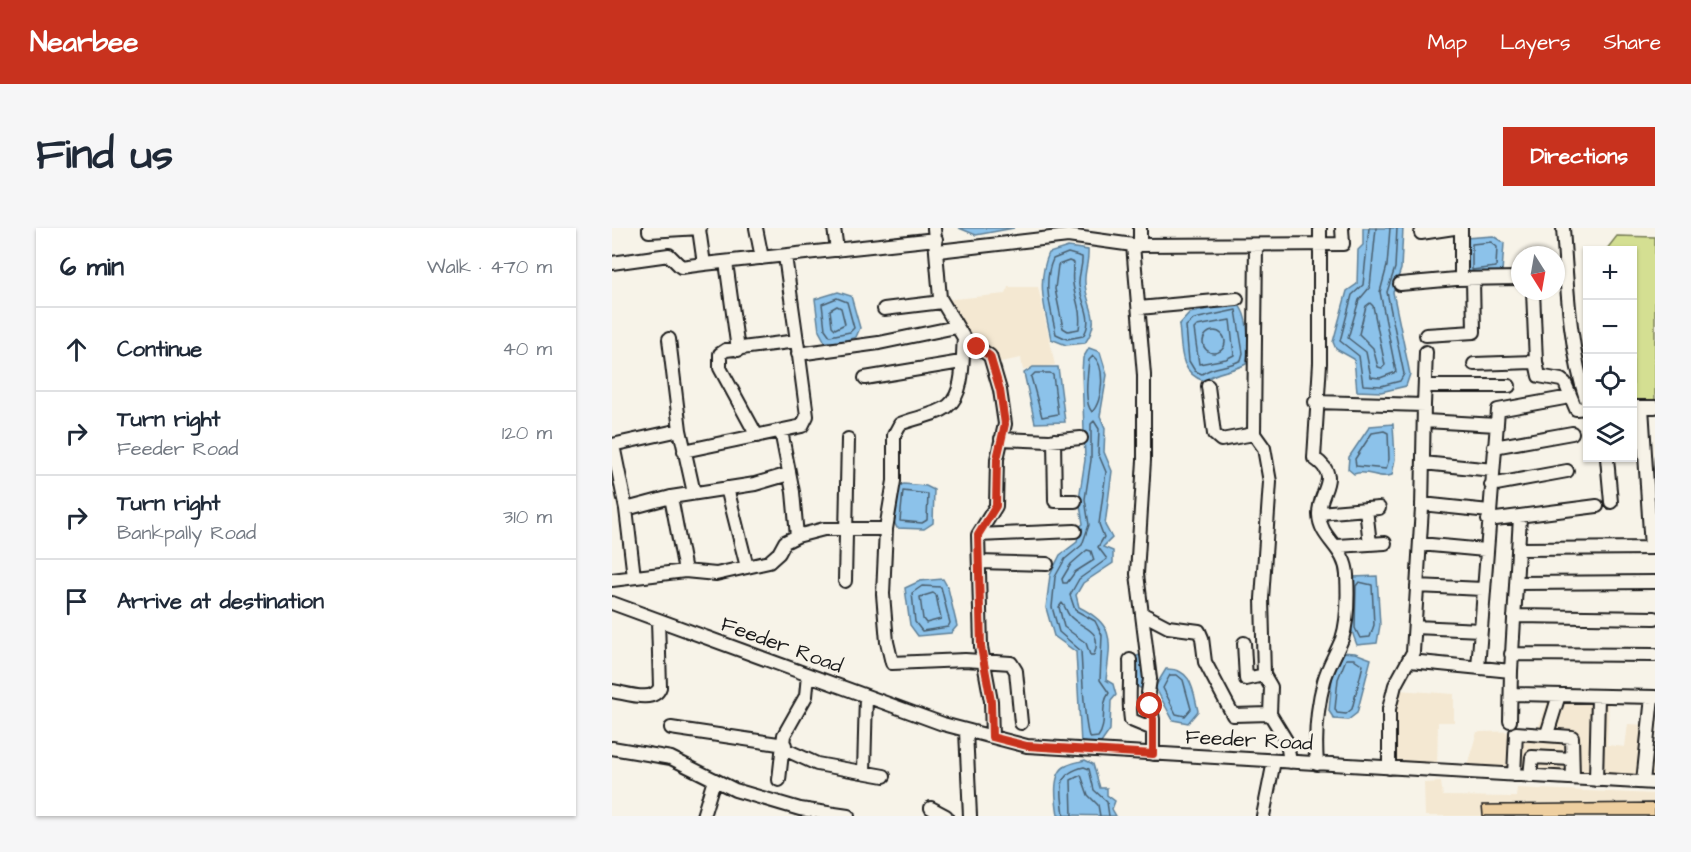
<!DOCTYPE html>
<meta charset="utf-8">
<style>
:root{--surface:#fff;--page:#f6f6f7;--text:#1f2937;--muted:#747a83;--line:#e0e1e3;--accent:#c8321e}
body{margin:0;font-family:"Architects Daughter",sans-serif;background:var(--page);color:var(--text)}
.controls{position:absolute;right:18px;top:18px;display:grid;overflow:hidden;border-radius:0px;box-shadow:0 2px 4px #0004}
.controls button{width:54px;height:54px;display:grid;place-items:center;padding:0;border:0;border-bottom:2px solid var(--line);background:var(--surface);color:var(--text);font:30px sans-serif}
.compass{position:absolute;left:899px;top:18px;width:54px;height:54px;border-radius:50%;background:var(--surface);box-shadow:0 2px 4px #0004;rotate:169deg}
.stop{position:absolute;width:18px;height:18px;margin:-14px;border:4px solid #c8321e;border-radius:50%;background:#fff}
.stop.end{background:#c8321e;border-color:#fff;box-shadow:0 2px 6px #0008}
.list{margin:0;padding:0;list-style:none}
h2{display:flex;justify-content:space-between;align-items:center;height:78px;margin:0;padding:0 24px;font-size:26px}
h2 small{font-size:20px;font-weight:400;color:var(--muted)}
.list li{display:grid;grid-template-columns:39px 1fr auto;gap:18px;align-items:center;box-sizing:border-box;height:84px;padding:0 24px;border-top:2px solid var(--line)}
.list b{display:block;font-size:22px;white-space:nowrap}
.list p{margin:0;font-size:20px;white-space:nowrap;color:var(--muted)}
.list em{font-size:20px;font-style:normal;color:var(--muted)}
.icon{flex:none;width:33px;height:33px;fill:none;stroke:currentColor;stroke-width:2;stroke-linecap:round;stroke-linejoin:round}
.map{position:relative;flex:none;width:1043px;height:588px;overflow:hidden;border-radius:0px}
header{display:flex;align-items:center;gap:36px;box-sizing:border-box;height:84px;padding:0 30px;background:var(--accent);color:#fff}
header strong{font-size:28px}
nav{display:flex;gap:33px;margin-inline-start:auto;font-size:21px}
.intro{display:flex;align-items:center;justify-content:space-between;box-sizing:border-box;height:144px;padding:0 36px}
h1{margin:0;font-size:42px}
.button{padding:15px 27px;border-radius:0px;background:var(--accent);color:#fff;font-size:21px;font-weight:700}
main{display:flex;gap:36px;padding:0 36px}
aside{flex:1;background:var(--surface);border-radius:0px;box-shadow:0 2px 4px #0004}
.map>svg:first-child{display:block}
.built{fill:#f4e8d2}
.green{fill:#d4df92;stroke:#787e57;stroke-width:1.5}
.water{fill:#8cc2ea;stroke:#5f8098;stroke-width:1.5}
.lines{fill:none;stroke-linecap:round;stroke-linejoin:round}
.shore{stroke:#495e6e;stroke-width:1.5}
.building{fill:#eecfa0;stroke:#1c1c1c;stroke-width:1.5}
.minor-casing{stroke:#1c1c1c;stroke-width:16}
.minor{stroke:#f7f3e8;stroke-width:12}
.route{stroke:#c8321e;stroke-width:8}
.labels{text-anchor:middle;dominant-baseline:central;stroke-width:6;stroke-linejoin:round;paint-order:stroke}
.street-label{font-size:21px;fill:#1c1c1c;stroke:#f7f3e8}
</style>
<header>
<strong>Nearbee</strong>
<nav><a>Map</a><a>Layers</a><a>Share</a></nav>
</header>
<div class="intro"><h1>Find us</h1><a class="button">Directions</a></div>
<main>
<aside>
<h2>6 min<small>Walk · 470 m</small></h2>
<ul class="list">
<li><svg class="icon" aria-label="ahead" viewBox="0 0 24 24"><path d="M12 20V5M6 11l6-6 6 6"/></svg><div><b>Continue</b></div><em>40 m</em></li>
<li><svg class="icon" aria-label="right" viewBox="0 0 24 24"><path d="M7 20v-9h11M14 6l5 5-5 5"/></svg><div><b>Turn right</b><p>Feeder Road</p></div><em>120 m</em></li>
<li><svg class="icon" aria-label="right" viewBox="0 0 24 24"><path d="M7 20v-9h11M14 6l5 5-5 5"/></svg><div><b>Turn right</b><p>Bankpally Road</p></div><em>310 m</em></li>
<li><svg class="icon" aria-label="arrive" viewBox="0 0 24 24"><path d="M6 21V4h12l-3 4 3 4H6"/></svg><div><b>Arrive at destination</b></div></li>
</ul>
</aside>
<div class="map">
<svg width="1043" height="588" viewBox="0 0 1043 588">
<rect width="100%" height="100%" fill="#f7f3e8"/>
<filter id="ink" filterUnits="userSpaceOnUse"><feTurbulence type="fractalNoise" baseFrequency=".0167" numOctaves="2"/><feDisplacementMap in="SourceGraphic" scale="12" xChannelSelector="R" yChannelSelector="G"/><feConvolveMatrix kernelMatrix="1 2 1 2 8 2 1 2 1" color-interpolation-filters="sRGB"/></filter>
<g filter="url(#ink)">
<!-- built -->
<path class="built" d="M396,59H426L443,137L411,142L409,130L383,135L354,109L331,72L394,66Z
M786,462L842,466V494H826L825,541L780,538V482Z
M937,470L997,471L995,517L1013,519L1016,496L1035,497L1043,501V553L854,541L865,504L925,503Z
M829,554L831,568L904,569L905,560L1043,566V588H813L812,555Z"/>
<!-- green -->
<path class="green" d="M1005,8L1043,9V174L1021,175L1020,22H994Z"/>
<!-- water -->
<path class="water" d="M347,0H402L364,7Z
M751,0H791L789,41L781,64L798,146L794,158L769,164L745,163L742,131L724,121L721,114L735,63L745,56L746,22L751,17Z
M881,8L892,15L890,44L852,46L853,10Z
M456,19L476,22C477,34 472,44 473,55C474,79 491,90 473,115L454,117L439,111C433,81 424,54 437,25Z
M226,64L239,68L248,100L244,109L228,114H213L207,103L203,71Z
M625,75C637,86 638,120 634,136C619,144 603,143 592,153C566,144 570,120 567,97L578,85Z
M477,120L488,124L495,147L488,188L493,200L492,224L500,243L493,297L500,310L491,319L501,323V335L471,355L464,367L467,379C505,398 498,414 494,452L501,456L504,467L499,473L498,502L489,515L469,516L464,424L442,408L434,380L438,347L448,327L465,314L467,299L471,296L467,271L473,232L470,144L471,130Z
M421,139H446L453,194L423,195L412,145Z
M781,196L783,231L780,247C766,252 757,241 742,246L736,241L737,229L758,198Z
M292,256L314,258L322,262L321,295L312,301L285,300C278,287 282,273 284,258Z
M765,348L768,397L765,415L745,417C736,397 734,369 741,349Z
M331,351L336,360L345,398L339,405L306,408L298,397L293,360L308,353Z
M728,424L743,425L759,431L745,485L736,492L722,491L717,483L720,450Z
M528,427C533,439 539,449 530,461L523,457L522,429Z
M554,441C580,440 581,462 586,483L576,495L561,492L543,459Z
M473,532L481,536L488,560H495V567L503,573L500,581L504,588L446,587C444,574 439,545 454,538C459,535 467,534 473,532Z"/>
<g class="lines">
<!-- shore -->
<path class="shore" d="M757,0L751,57L740,67L728,113L747,128L751,157L769,158L788,153L792,146L775,64L783,40L785,0
M764,0L758,59L747,72L736,110L754,124L759,149L768,150L784,144L768,64L775,38L778,0
M879,14L885,19L884,39L860,42V16Z
M456,25L470,29C471,38 466,47 467,57C469,75 483,91 471,108L455,111L444,106C439,81 430,55 441,31Z
M457,33L462,35C456,64 471,75 467,101L456,103L451,100L443,61L446,37Z
M225,70L235,74L242,100L238,104L218,108L213,101L210,76Z
M758,75L761,78L773,137L770,140L766,139L761,120L747,106L754,78Z
M225,78L229,80L233,96L223,101L220,98L218,82Z
M624,82L631,125L629,132C616,140 602,137 590,146L583,143L577,133L574,98L582,91Z
M618,92L622,127L614,131L587,136L582,101L585,98Z
M591 114a11 11 0 1 1 22 0a11 11 0 1 1-22 0Z
M481,128C494,138 491,173 480,184C471,174 476,145 477,132Z
M438,145L441,147L446,186L430,189L419,149L423,145Z
M482,193L487,201L486,225L494,244L487,296L492,309L486,319L495,331L467,351L458,367L463,382L483,393L490,407L488,452L497,465C487,479 496,496 486,509L478,510C472,503 470,437 469,423L447,404L440,379L443,349L453,331L470,317L477,297L473,271L479,232V196Z
M772,203L776,205L777,231L774,241L744,238L743,231L760,205Z
M291,263L316,266L315,292L310,295L288,293Z
M475,322L479,323L482,332L463,344L455,355H451L450,351L459,336Z
M747,354L760,357L762,397L758,409L748,410L743,400L744,358Z
M310,358L329,359L338,395L336,399L310,403L303,394L300,365Z
M321,365L324,367L329,391L314,395L311,391L308,369Z
M450,375C454,379 454,383 457,387C469,402 492,399 482,427H478L474,415L452,399L447,379Z
M734,431H742L751,437L740,481L734,486L725,485L723,481L726,451Z
M558,447H565L571,452L579,481L573,488L564,486L551,460Z
M452,588C450,563 442,546 472,539L477,541L482,562L495,574L497,588
M460,588L459,552L469,547L476,567L486,577L488,588"/>
</g>
<!-- building -->
<path class="building" d="M1043,575V588H871L870,577Z"/>
<g class="lines">
<!-- minor casing -->
<g class="minor-casing">
<path id="minor" d="M37,0V3L88,0
M144,0L150,30
M222,0L225,22
M322,0L328,70L352,110L378,128L388,162L393,196L385,231L384,278L366,307L369,419L379,473L380,509
M849,0V51
M951,0C955,57 957,119 975,174
M87,1L92,36L324,11
M809,5L842,0
M521,17L532,147V232L525,346L538,451L536,465L541,491V526
M528,17V0
M326,23L456,8L521,17L731,16L730,0
M114,34L126,122
M0,35L57,27L69,39L92,36
M788,56L844,51L908,50
M921,63L924,134L927,148L949,152L953,155L964,181L975,180
M527,80L625,71
M272,81L330,74
M814,107L862,104L861,51
M352,110C350,129 353,165 336,178C325,187 302,190 288,196L282,207V253L274,301L271,366L275,414L280,435L353,432L399,435L404,443L409,495
M57,111L68,202L82,265
M186,126L267,115L344,99
M862,136L924,134
M253,150L349,134
M596,158L602,206L609,212L642,206L644,17
M813,158H897
M703,174L812,177L814,124
M1020,179H1043
M1030,179L1039,320
M813,193L885,197
M169,203L181,264L185,308
M642,206L652,220L658,254L650,371L652,447L659,459L658,486L675,514L678,534
M145,208L108,140V126L114,122L185,113L173,28
M389,211L437,213L469,210
M442,212L443,273H463
M0,217L68,202
M1,217L14,281L22,349
M882,219L960,205
M72,223L190,198L195,188L185,113
M995,230L999,274
M811,235L881,242
M879,257L955,243
M115,260L135,339
M810,276L877,283
M14,281L59,269
M754,281L758,316
M707,285L767,280
M876,292L985,278
M366,307L463,303
M808,316L873,322
M725,318L773,315
M908,321L1043,320
M367,334L435,336
M73,343L59,269L143,256L177,246
M0,352L73,343L104,346L157,334L167,325L173,314L185,308L212,301H274
M233,353L236,211
M905,355L1043,354
M805,358L871,361
M0,375L331,496L415,518L1043,555
M531,386L556,399L587,403L590,410L593,434L621,487L658,486
M902,388L1043,390
M803,399L869,402
M632,415L634,451L652,447
M899,426L1043,427
M518,432C519,452 516,473 519,492L541,501
M798,433L899,443L898,493
M866,440L886,182L958,169
M899,443L908,289
M0,463C14,465 42,476 48,459L46,392
M900,466L1043,469
M59,500L173,517
M354,503L358,588
M935,506L947,467
M0,520L59,530L123,562L188,581L236,588
M172,521L205,536L272,548
M705,536C703,510 705,479 712,453C716,438 724,426 730,411C736,393 736,366 735,347C734,320 708,311 707,287C706,262 731,250 702,230L708,135V0
M777,540V481L783,457L801,424L810,280L812,177
M252,544L254,468
M902,547L904,505L960,509L961,550
M918,548L920,529L960,531
M167,552L172,507L194,468L196,447
M984,552L986,469
M1031,554L1040,469
M319,580L334,588
M91,588L102,552
M651,588L662,533"/>
</g>
<!-- minor -->
<use href="#minor" class="minor"/>
</g>
</g>
<g class="lines" filter="url(#ink)">
<!-- route -->
<path class="route" d="M365,119L378,128L388,162L393,196L385,231L384,278L366,307L369,419L379,473L380,509L415,518L541,526V491L538,478"/>
</g>
<g class="labels">
<!-- street labels -->
<g class="street-label">
<text transform="translate(170 417) rotate(20)">Feeder Road</text>
<text transform="translate(637 512) rotate(3)">Feeder Road</text>
</g>
</g>
</svg>
<div class="controls">
<button>+</button>
<button>−</button>
<button><svg class="icon" aria-label="locate" viewBox="0 0 24 24"><circle cx="12" cy="12" r="6"/><path d="M12 2v4M12 18v4M2 12h4M18 12h4"/></svg></button>
<button><svg class="icon" aria-label="layers" viewBox="0 0 24 24"><path d="M12 4l9 5-9 5-9-5zM3 14l9 5 9-5"/></svg></button>
</div>
<svg class="compass" viewBox="-18 -18 36 36"><path d="M0-13l5 13h-10z" fill="#e53935"/><path d="M0 13l5-13h-10z" fill="#747a83"/></svg>
<div class="stop" style="left:538px;top:478px"></div>
<div class="stop end" style="left:365px;top:119px"></div>
</div>
</main>
